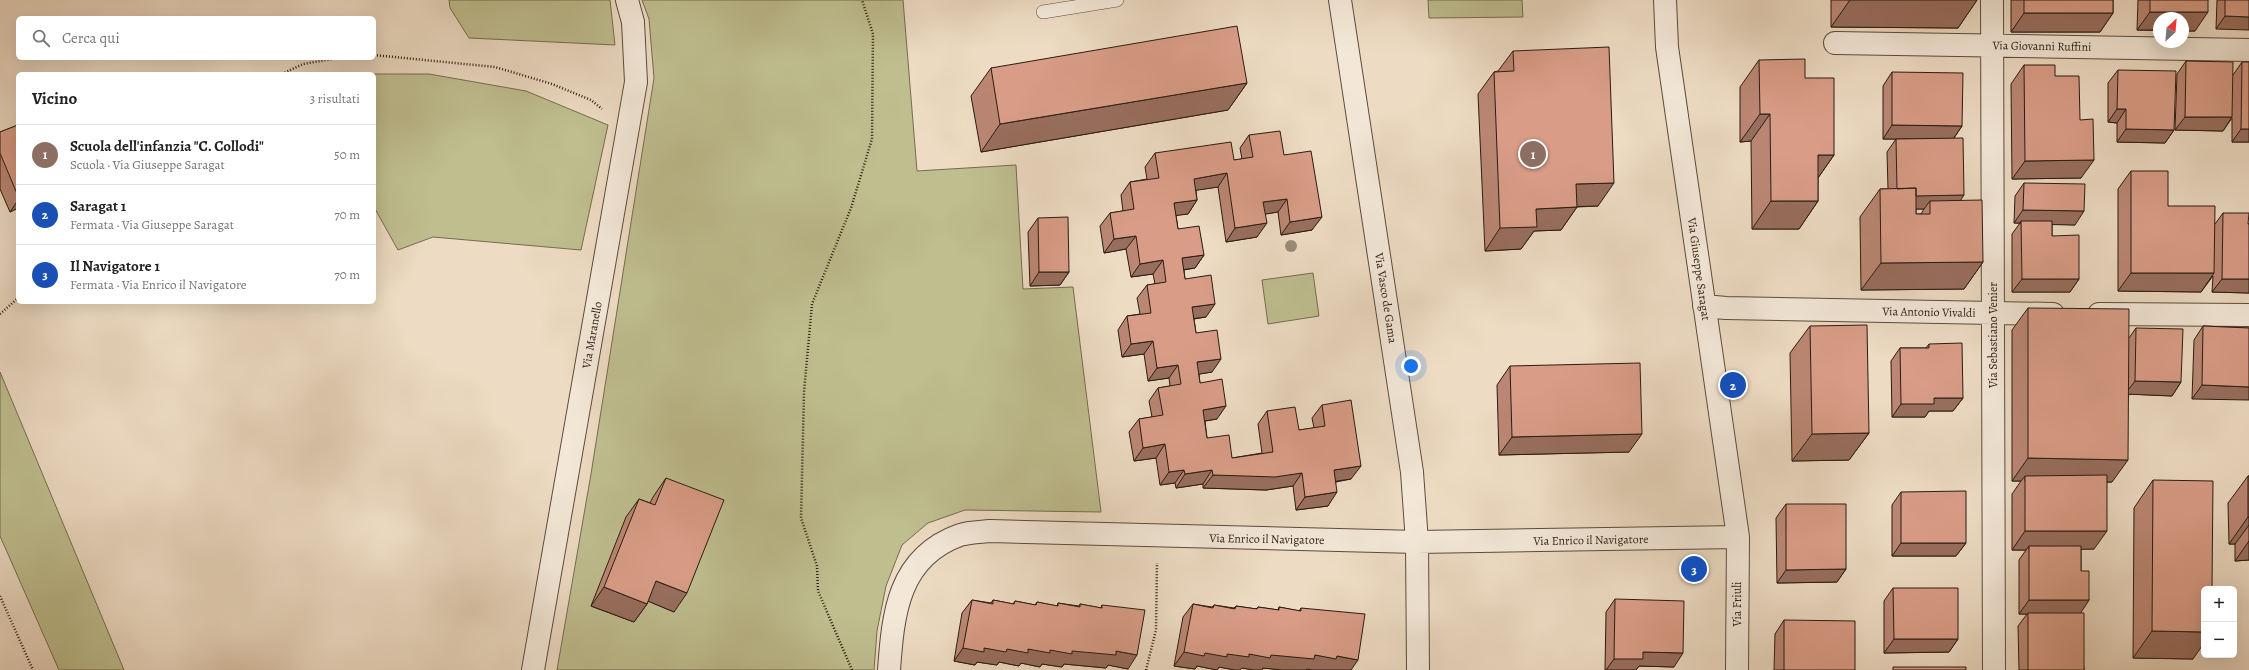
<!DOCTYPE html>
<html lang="it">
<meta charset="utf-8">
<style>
:root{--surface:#fff;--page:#f2f2f2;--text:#202124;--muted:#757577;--line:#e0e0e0;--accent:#8f2418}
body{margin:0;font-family:Alegreya,serif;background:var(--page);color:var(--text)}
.controls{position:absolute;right:12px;bottom:12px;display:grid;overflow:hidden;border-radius:6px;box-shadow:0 4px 16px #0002}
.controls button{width:36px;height:36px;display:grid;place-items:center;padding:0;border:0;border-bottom:1px solid var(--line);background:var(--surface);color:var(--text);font:20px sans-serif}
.compass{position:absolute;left:2153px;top:12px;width:36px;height:36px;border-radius:50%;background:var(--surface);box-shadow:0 4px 16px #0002;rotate:26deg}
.you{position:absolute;left:1411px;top:366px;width:14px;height:14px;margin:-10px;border:3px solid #fff;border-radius:50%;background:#1a73e8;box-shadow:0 0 0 6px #1a73e833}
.badge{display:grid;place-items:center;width:26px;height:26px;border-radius:50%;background:var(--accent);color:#fff;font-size:13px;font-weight:700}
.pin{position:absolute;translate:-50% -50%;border:2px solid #fff;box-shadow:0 1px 4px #0006}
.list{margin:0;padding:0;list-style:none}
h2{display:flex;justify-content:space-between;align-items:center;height:52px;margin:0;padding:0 16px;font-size:17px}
h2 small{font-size:13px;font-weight:400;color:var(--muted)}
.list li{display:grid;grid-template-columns:26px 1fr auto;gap:12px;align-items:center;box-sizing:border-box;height:60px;padding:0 16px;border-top:1px solid var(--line)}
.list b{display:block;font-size:15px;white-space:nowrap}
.list p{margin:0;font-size:13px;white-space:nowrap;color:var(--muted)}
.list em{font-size:13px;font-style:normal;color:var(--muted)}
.icon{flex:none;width:22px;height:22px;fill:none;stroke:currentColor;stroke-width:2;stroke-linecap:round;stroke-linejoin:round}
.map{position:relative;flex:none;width:2249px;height:670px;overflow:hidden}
.search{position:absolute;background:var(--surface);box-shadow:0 4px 16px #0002;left:16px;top:16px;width:360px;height:44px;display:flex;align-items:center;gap:10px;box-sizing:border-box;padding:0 14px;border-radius:6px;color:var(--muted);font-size:15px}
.panel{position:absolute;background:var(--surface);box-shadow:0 4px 16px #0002;left:16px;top:72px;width:360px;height:232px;border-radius:6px}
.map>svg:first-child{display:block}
.green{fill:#bfbe8f;stroke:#756c50;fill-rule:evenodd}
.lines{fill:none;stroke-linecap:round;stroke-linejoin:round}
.service-casing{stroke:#5c4b3e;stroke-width:14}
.minor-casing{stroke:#5c4b3e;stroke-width:24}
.path{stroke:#2b1b12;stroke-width:2.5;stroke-dasharray:1 2;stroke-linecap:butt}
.service{stroke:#f3e8d8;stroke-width:13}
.minor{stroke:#f3e8d8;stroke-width:22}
.tree{fill:#9a8c77}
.wall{fill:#bb8774;stroke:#2b1b12;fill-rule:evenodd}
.shaded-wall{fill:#986e5e;stroke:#2b1b12}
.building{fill:#d99d87;stroke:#2b1b12}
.labels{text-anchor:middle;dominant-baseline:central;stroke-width:3.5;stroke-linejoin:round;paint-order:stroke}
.street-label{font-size:12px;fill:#2b1b12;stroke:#f3e8d8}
</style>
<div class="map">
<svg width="2249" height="670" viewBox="0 0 2249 670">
<rect width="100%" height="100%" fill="#eddbc3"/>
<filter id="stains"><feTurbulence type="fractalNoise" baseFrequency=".005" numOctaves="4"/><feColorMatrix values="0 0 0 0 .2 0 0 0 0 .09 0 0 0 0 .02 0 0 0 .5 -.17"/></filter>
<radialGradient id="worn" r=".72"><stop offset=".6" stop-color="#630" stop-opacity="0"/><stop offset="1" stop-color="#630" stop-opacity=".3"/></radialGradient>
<!-- green -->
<path class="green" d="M449,0H610L615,45L469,38L450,8Z
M642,0H903L917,171L1016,165L1023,289L1073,287L1101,512L965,510L928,523L902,545L886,586L877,631L874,670H557L591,474L654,78L649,19ZM642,524L634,622L591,606Z
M1428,0H1522L1523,17L1429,18Z
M374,74H429L526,91L608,125L581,250L433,237L398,250L374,207Z
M1313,273L1319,316L1268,324L1262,280Z
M0,372L124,670H59L0,536Z"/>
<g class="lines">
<!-- service casing -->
<g class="service-casing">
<path id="service" d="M1043,12L1117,0"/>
</g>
<!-- minor casing -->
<g class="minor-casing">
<path id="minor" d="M1340,0L1412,472L1417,542L1418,670
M1665,0L1667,47L1738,537L1737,670
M1992,0L1994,670
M1835,43L2249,50
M1704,306L1726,308L2053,314
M2099,314L2249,315
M533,670L636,82L633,22L627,0
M889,670C893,614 898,557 960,535C969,532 981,532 990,531L1417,542L1738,537"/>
</g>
<!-- path -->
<path class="path" d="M374,55L495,67L552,84L591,100L602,109
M282,74L303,64L338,58
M0,314L18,298
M0,596L33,670
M852,670L818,591L817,566L801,518L804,392L812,304L851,208L872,139L873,34L862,0
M1146,670L1156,630L1157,563"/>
<!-- service -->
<use href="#service" class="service"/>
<!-- minor -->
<use href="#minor" class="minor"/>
</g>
<!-- trees -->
<circle class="tree" cx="1291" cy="246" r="6"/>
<!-- wall -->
<path class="wall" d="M1831,0H1977L1958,28L1831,27Z
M2011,0H2113V13L2100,32H2011Z
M2138,0H2208L2195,31L2137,30Z
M2217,0H2249L2216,29Z
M1513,51L1598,206L1577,207L1561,230L1534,231L1521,249L1485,251L1478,94L1494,72L1498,71Z
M1759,60L1805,78L1834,155L1818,178V201L1799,229H1752L1751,141L1740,142V87Z
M2186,61L2233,75L2242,62L2249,142H2232V118L2223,131L2175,130L2177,74Z
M2024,65L2055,76L2081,178L2012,179L2011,84Z
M991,68L1247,83L1228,110L981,152L971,96Z
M2118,70L2174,130L2165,143L2117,142V123L2108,122V83Z
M1892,72L1962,126L1954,138L1960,200L1983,262L1964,289L1861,290L1860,217L1880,189H1888L1887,152L1896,139H1912H1883V86ZM1916,209H1924L1921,214H1916Z
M18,125V208L10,212L0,189V132Z
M1249,135L1284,155L1312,230L1281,235L1278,212L1265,214L1257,237L1226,242L1218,187L1196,190L1197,200L1188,214L1176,215L1178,229L1204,255L1195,268L1184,270L1185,279L1206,317L1194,319L1196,333L1212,372L1199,374L1200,383L1217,419L1205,421L1207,438L1232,458L1262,453L1258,424L1267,411L1299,430L1314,428L1312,418L1322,405L1351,479L1336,482L1328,506L1296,510L1293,486L1266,490L1203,488V484L1176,488L1175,483L1160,485L1156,458L1134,461L1129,432L1139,419L1152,417L1149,401L1158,388L1170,386L1169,378L1148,381L1144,354L1122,357L1118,330L1127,316L1140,314L1137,298L1147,285L1155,284L1153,274L1131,277L1126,249L1104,253L1100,226L1110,213L1123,211L1121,195L1130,182L1147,179L1145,167L1155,153L1234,160L1242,159L1240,148Z
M2131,171L2168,206L2215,224L2223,213L2249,224V293L2212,292L2213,276L2201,292L2118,291V189Z
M2024,183L2075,225L2052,224V236L2079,279L2070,292H2012V234L2020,223H2014L2015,196Z
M1038,218L1069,272L1060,285L1030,286L1028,232Z
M2028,308L2129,338L2136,328L2181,382L2172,396L2129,394L2112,482H2107L2094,549H2081V571L2089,600L2080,613L2084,670H2019L2018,626L2027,614H2019V560L2026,550H2012V494L2021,481H2012V330Z
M1810,326L1869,433L1849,460L1792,461L1790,353Z
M2203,326L2249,328L2192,399L2194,340Z
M1929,344L1963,398L1953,411H1929L1925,417H1892L1891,361L1900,348H1926Z
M1510,366L1629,452L1499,455L1497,385Z
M2248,476H2249V560L2235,561V544H2229L2228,503Z
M666,478L674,612L648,601L647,604L634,622L591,606L626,517L639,499L650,503L653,497Z
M2153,480L2193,659L2133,658L2134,508Z
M1901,492L1966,543L1956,556H1892V505Z
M1786,504L1846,569L1837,582L1777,583L1776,518Z
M1893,588L1958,639L1949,652L1884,653V601Z
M1615,599L1674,667L1639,666L1636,670H1605L1606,612Z
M972,600L991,603L993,600L1013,604L1015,601L1035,605L1037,602L1057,606L1058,603L1079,606L1080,604L1101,608L1102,605L1128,669L1108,665L1106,668L1064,664L1062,667L1042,664L1040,667L1021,663L1019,666L999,662L997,665L977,662L975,665L954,661L962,613Z
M1193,604L1212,607L1214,605L1234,608L1236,606L1256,609L1258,607L1278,610L1279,607L1299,611L1301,608L1329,670H1312L1307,669L1306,670H1282L1263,668L1262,670H1254L1242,668L1240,670H1235L1219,667L1217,670L1197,666L1195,669L1174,666L1183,617Z
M1784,620L1855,670H1774L1775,634Z"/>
<!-- shaded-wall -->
<path class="shaded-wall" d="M1850,0H1977L1958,28L1831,27Z
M2150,12H2208L2195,31H2183V18H2159V30H2137Z
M2024,13H2113L2100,32H2011Z
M2225,16L2249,17V30L2216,29Z
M1247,83L1228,110L981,152L1000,124Z
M2117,109H2126L2117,123L2108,122Z
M1760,114H1770L1751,141L1740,142Z
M2185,117H2232L2223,131L2175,130Z
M1892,125L1962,126L1953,139H1883Z
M2126,129L2174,130L2165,143L2117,142Z
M2241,129H2249V142H2232Z
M1818,155H1834L1815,182Z
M2094,160L2081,178L2012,179L2025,161Z
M1227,173L1218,187L1185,192L1194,179Z
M1614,183L1598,206L1560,207L1576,184Z
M1964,195L1955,209L1930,201L1924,209H1888L1897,196Z
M1287,199L1278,212L1254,216L1263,202Z
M18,200V208L10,212Z
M1197,200L1188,214L1165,217L1174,203Z
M1771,201H1818L1799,229H1752Z
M1577,207L1561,230L1534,231L1521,249L1485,251L1500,228L1536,209Z
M2023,210L2084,211L2075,225L2021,224V221L2020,223H2014Z
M1322,217L1312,230L1281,235L1290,222Z
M1267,223L1257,237L1226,242L1235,228Z
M1136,236L1126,249L1104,253L1114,239Z
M1204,255L1195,268L1173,271L1182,258Z
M1163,260L1153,274L1131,277L1140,264Z
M1983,262L1964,289L1861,290L1881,263Z
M1039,272H1069L1060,285L1030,286Z
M2131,273H2214L2201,292L2118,291Z
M2022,279H2079L2070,292H2012Z
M2222,279H2249V293L2212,292Z
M1215,304L1206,317L1182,320L1192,307Z
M1153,341L1144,354L1122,357L1131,344Z
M1221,359L1212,372L1188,376L1197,362Z
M1178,365L1169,378L1148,381L1157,368Z
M2135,381L2181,382L2172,396L2125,394Z
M2202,385L2249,387V400L2192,399Z
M1934,398H1963L1953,411H1929L1925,417H1892L1901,404Z
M1226,406L1217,419L1193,423L1203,410Z
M1869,433L1849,460L1792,461L1812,434Z
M1642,434L1629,452L1499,455L1512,437Z
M1165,444L1156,458L1134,461L1143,448Z
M2028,458L2128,460L2112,482L2025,481V476L2021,481H2012Z
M1361,466L1351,479L1324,483L1334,470Z
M1184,470L1175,483L1160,485L1169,472Z
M1212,470L1203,484L1176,488L1185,474Z
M1302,473L1293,486L1266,490L1203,488L1213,475Z
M1337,492L1328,506L1296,510L1305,497Z
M2248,517H2249V525L2235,544H2229Z
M2025,531H2107L2094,549L2029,550V546L2026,550H2012Z
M2249,541V560L2235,561Z
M1901,543H1966L1956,556H1892Z
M1846,569L1837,582L1777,583L1786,570Z
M656,581L687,593L674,612L643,599Z
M604,587L647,604L634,622L591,606Z
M2029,600H2089L2080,614H2019Z
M2152,631L2204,632V643L2193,659L2133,658Z
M1894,639H1958L1949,652L1884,653Z
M963,648L1116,651L1137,655L1128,669L1108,665L1106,668L1064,664L1062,667L1042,664L1040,667L1021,663L1019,666L999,662L997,665L977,662L975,665L954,661Z
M1184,652L1337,656L1358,660L1351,670H1312L1307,669L1306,670H1282L1263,668L1262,670H1254L1242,668L1240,670H1235L1219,667L1217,670L1197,666L1195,669L1174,666Z
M1643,652L1683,653L1674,667L1639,666L1636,670H1606L1614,659Z"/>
<!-- building -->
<path class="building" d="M2024,0H2113V13H2024Z
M2150,0H2208V12H2150Z
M2225,0H2249V17L2225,16Z
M1237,26L1247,83L1000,124L991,68Z
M1609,47L1614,183L1576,184L1577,207L1536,209L1537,227L1500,228L1494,72L1514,71L1513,51Z
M1805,59V78H1834V155H1818V201H1771L1770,114H1760L1759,60Z
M2186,61L2233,62L2232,117H2185Z
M2242,62H2249V129H2241Z
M2024,65H2055V76H2079L2080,120L2093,119L2094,160L2025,161Z
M2118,70L2176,71L2174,130L2126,129V109H2117Z
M1892,72L1963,73L1962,126L1892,125Z
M18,125V196L0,153V132Z
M1280,131L1284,155L1311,151L1322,217L1290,222L1287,199L1263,202L1267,223L1235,228L1227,173L1194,179L1197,200L1174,203L1178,229L1199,226L1204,255L1182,258L1185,279L1211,275L1215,304L1192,307L1196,333L1217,330L1221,359L1197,362L1200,383L1222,379L1226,406L1203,410L1207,438L1229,435L1232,458L1273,452L1267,411L1295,407L1299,430L1325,426L1322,405L1351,400L1361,466L1334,470L1337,492L1305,497L1302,473L1275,477L1213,475L1212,470L1185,474L1184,470L1169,472L1165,444L1143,448L1139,419L1163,415L1158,388L1181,384L1178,365L1157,368L1153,341L1131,344L1127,316L1151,313L1147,285L1166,282L1163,260L1140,264L1136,236L1114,239L1110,213L1134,209L1130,182L1159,178L1155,153L1231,142L1234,160L1253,157L1249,135Z
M1963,138L1964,195L1916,196V188L1897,189L1896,139Z
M2131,171H2168V206H2215L2214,273H2131Z
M2024,183L2085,184L2084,211L2023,210Z
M1916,188V214H1930V201L1982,200L1983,262L1881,263L1880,189Z
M2223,213H2249L2248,224H2249V279H2222Z
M1068,217L1069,272H1039L1038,218Z
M2021,221H2052V236L2079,235V279H2022Z
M2028,308L2129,309L2128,460L2028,458Z
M1867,325L1869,433L1812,434L1810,326Z
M2203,326L2249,328V387L2202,385Z
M2136,328L2183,329L2181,382L2135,381Z
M1962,343L1963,398H1934V404H1901L1900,348H1929V344Z
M1640,363L1642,434L1512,437L1510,366Z
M2107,475V531H2025V476Z
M2248,476H2249V517H2248Z
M666,478L724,500L687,593L656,581L647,604L604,587L639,499L655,505Z
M2153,480L2213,481L2212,589H2204V632L2152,631Z
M1966,491V543H1901V492Z
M1786,504H1846V569L1786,570Z
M2029,546H2081V571H2089V600H2029Z
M1893,588H1958V639H1894Z
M1615,599L1684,601L1683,653L1643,652V659H1614Z
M972,600L993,604V600L1014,604L1015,601L1036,605L1037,602L1058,606V603L1080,607V604L1102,608V605L1145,610L1137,655L1116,651V655L1072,651V654L1050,650V653L1028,649V653L1007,649L1006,652L984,648V652L963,648Z
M1193,604L1213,608L1214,605L1235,609L1236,606L1257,609L1258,607L1279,610V607L1301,611V608L1365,614L1358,660L1337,656L1336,659L1315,655L1314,659L1271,655L1270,658L1249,654V657L1227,654V657L1205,653L1204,656L1184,652Z
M2028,613H2084V670H2028Z
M1784,620L1855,621V670H1784Z
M1893,667H1966V670H1893Z"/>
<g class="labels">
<!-- street labels -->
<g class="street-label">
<text transform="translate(2042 46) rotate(1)">Via Giovanni Ruffini</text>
<text transform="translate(1699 269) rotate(82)">Via Giuseppe Saragat</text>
<text transform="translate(1386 298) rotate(81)">Via Vasco de Gama</text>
<text transform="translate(1929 312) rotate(1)">Via Antonio Vivaldi</text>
<text transform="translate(592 335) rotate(-80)">Via Maranello</text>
<text transform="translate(1993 335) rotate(-90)">Via Sebastiano Venier</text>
<text transform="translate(1267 539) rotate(1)">Via Enrico il Navigatore</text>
<text transform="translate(1591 540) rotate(-1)">Via Enrico il Navigatore</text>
<text transform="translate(1737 604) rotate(-90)">Via Friuli</text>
</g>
</g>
<rect width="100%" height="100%" filter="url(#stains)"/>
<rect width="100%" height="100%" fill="url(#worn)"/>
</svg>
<div class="controls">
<button>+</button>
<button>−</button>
</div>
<svg class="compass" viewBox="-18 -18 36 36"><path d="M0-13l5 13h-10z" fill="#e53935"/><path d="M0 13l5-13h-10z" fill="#757577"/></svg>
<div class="you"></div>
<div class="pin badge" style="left:1533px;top:154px;background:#8d6e63">1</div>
<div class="pin badge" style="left:1733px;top:385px;background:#1a4fb4">2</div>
<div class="pin badge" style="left:1694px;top:569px;background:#1a4fb4">3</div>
<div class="search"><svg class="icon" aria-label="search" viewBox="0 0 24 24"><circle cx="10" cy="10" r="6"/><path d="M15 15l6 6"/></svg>Cerca qui</div>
<section class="panel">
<h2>Vicino<small>3 risultati</small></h2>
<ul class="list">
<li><span class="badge" style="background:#8d6e63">1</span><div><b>Scuola dell'infanzia &quot;C. Collodi&quot;</b><p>Scuola · Via Giuseppe Saragat</p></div><em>50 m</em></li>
<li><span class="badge" style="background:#1a4fb4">2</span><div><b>Saragat 1</b><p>Fermata · Via Giuseppe Saragat</p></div><em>70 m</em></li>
<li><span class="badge" style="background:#1a4fb4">3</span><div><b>Il Navigatore 1</b><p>Fermata · Via Enrico il Navigatore</p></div><em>70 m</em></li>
</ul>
</section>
</div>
